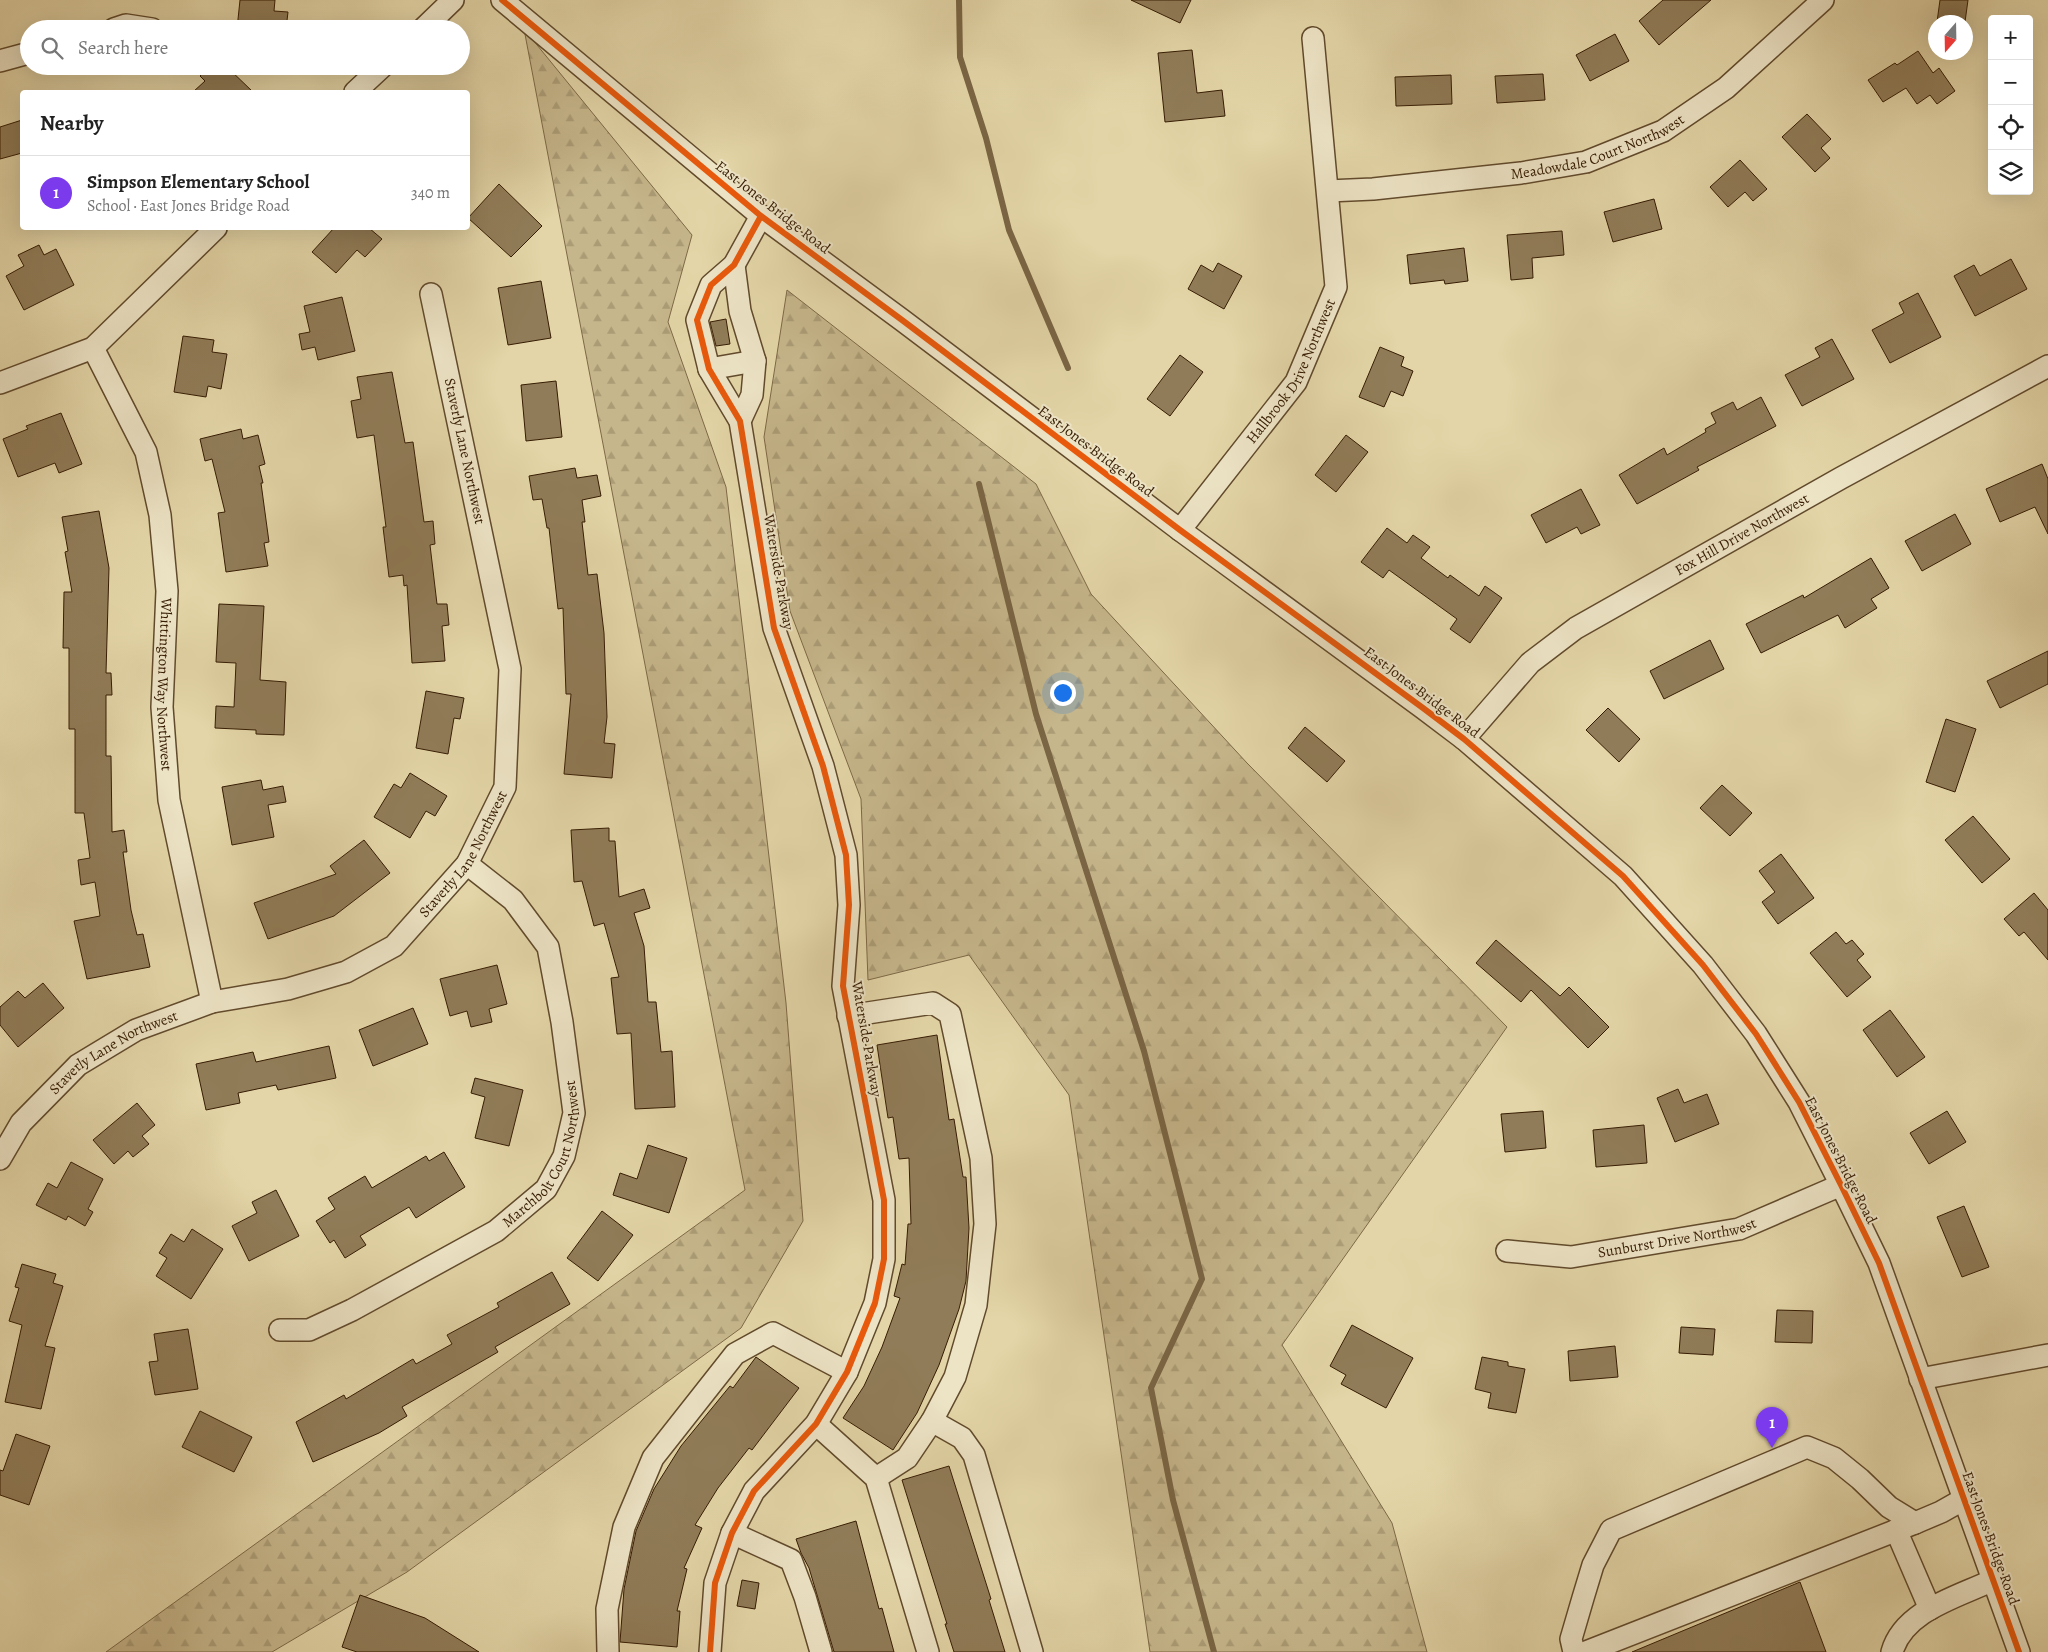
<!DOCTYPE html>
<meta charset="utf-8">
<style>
:root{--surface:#fff;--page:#f6f6f6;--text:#222;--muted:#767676;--line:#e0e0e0;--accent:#7c3aed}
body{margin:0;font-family:Alegreya,serif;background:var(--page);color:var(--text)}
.controls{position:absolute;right:15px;top:15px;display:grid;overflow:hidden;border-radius:5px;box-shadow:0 5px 20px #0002}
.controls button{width:45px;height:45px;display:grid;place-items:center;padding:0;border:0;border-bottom:1px solid var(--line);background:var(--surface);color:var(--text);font:25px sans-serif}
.compass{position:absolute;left:1928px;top:15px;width:45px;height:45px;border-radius:50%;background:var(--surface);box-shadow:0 5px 20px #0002;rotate:200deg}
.you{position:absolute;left:1062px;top:692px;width:18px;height:18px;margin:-12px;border:4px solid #fff;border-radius:50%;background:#1a73e8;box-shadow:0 0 0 8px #1a73e833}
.badge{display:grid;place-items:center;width:32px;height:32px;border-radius:50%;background:var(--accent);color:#fff;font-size:16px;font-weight:700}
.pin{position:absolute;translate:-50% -41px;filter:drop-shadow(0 1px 2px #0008)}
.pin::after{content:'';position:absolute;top:26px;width:18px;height:15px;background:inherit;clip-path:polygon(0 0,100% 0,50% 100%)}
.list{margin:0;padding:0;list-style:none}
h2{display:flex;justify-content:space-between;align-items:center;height:65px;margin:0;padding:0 20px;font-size:21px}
h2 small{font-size:16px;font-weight:400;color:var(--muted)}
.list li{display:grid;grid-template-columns:32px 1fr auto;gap:15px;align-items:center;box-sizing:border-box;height:75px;padding:0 20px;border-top:1px solid var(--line)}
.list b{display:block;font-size:19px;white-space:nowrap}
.list p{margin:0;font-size:16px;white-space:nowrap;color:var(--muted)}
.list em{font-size:16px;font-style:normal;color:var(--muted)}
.icon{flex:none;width:28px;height:28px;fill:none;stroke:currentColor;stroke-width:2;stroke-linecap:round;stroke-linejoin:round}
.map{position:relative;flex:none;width:2048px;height:1652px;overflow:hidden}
.search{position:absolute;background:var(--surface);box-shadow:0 5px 20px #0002;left:20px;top:20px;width:450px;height:55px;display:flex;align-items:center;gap:12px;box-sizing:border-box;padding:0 18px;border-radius:28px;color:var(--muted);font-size:19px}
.panel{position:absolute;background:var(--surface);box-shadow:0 5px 20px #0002;left:20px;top:90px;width:450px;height:140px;border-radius:5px}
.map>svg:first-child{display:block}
.forest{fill:url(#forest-firs);stroke:#7e6947}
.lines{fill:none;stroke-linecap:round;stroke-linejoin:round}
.stream{stroke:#7a6544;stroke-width:6}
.building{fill:#907c58;stroke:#361c03}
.minor-casing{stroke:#614a2c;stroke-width:24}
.minor{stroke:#ede4c6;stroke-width:21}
.cycleway-casing{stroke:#ede4c6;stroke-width:9}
.cycleway{stroke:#e8590c;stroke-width:6}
.labels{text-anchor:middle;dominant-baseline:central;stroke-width:4;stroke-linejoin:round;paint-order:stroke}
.street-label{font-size:15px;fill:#361c03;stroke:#ede4c6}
</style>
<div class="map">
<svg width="2048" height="1652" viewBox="0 0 2048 1652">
<defs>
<pattern id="forest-firs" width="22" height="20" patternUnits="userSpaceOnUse" patternTransform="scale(1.25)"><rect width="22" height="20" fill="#c6b68b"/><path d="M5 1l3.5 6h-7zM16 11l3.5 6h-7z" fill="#ab9c76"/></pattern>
</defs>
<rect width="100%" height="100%" fill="#e3d5a7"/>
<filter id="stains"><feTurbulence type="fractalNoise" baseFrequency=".004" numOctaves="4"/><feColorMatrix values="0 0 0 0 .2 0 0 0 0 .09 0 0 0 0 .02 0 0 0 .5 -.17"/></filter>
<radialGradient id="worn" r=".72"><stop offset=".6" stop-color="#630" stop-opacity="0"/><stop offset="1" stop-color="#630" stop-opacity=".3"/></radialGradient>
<!-- forest -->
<path class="forest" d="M524,29L692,235L668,322L726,487L786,1003L803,1221L741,1328L407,1572L272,1652H106L745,1190Z
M787,290L1036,484L1091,594L1247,763L1507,1027L1282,1345L1392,1523L1427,1652H1150L1069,1095L969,955L868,980L861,799L790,611L764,437Z"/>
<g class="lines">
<!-- stream -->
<path class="stream" d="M959,0L960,57L986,138L1009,230L1068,368
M979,484L1036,714L1144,1051L1202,1279L1151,1388L1173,1500L1214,1652"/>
</g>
<!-- building -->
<path class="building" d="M240,0H275L274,11L288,12L286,29H237Z
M1131,0H1191L1180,23Z
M1663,0H1711L1659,45L1639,21Z
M1940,0H1968L1965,22H1937Z
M1615,34L1629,61L1590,81L1576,55Z
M1192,50L1197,93L1222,90L1225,116L1165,122L1158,53Z
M1918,51L1933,73L1939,68L1955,91L1937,104L1930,95L1917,104L1906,88L1883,102L1868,80L1895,63L1897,65Z
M210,66H226L253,92H193L205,81L200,76Z
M1543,74L1545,100L1497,103L1495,76Z
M1451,75L1452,104L1396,106L1395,77Z
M1807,114L1831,139L1821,148L1830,158L1815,172L1782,137Z
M22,120V153L0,159V127Z
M1740,160L1767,189L1753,201L1745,192L1728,207L1710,187Z
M499,184L542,226L511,257L468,218Z
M1654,199L1662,229L1613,242L1604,212Z
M334,228H369L382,239L365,257L357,250L336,273L312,252Z
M1562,231L1564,255L1532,258L1533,278L1511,280L1507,235Z
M39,245L44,255L56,249L74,285L24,310L6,276L24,266L18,255Z
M1464,248L1468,281L1445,284L1444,280L1410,284L1407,255Z
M2011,259L2027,289L1975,316L1954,276L1974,265L1980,276Z
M1218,263L1242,276L1224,309L1188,289L1201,265L1213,272Z
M541,281L551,338L508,345L498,288Z
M1918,293L1941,337L1890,363L1872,330L1904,313L1899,303Z
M342,297L355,351L318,360L315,347L302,350L299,334L310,332L304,306Z
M726,319L730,344L716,346L710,322Z
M183,336L214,340L212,352L227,354L221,389L208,386L206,397L174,392Z
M1832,339L1854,379L1802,406L1785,375L1820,357L1815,348Z
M1380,347L1404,357L1401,366L1413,371L1403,396L1391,391L1384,407L1359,397Z
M1180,355L1203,372L1170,416L1147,399Z
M392,372L405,443L413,442L424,522L433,521L435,544L430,545L437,604H447L449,625L442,626L445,661L412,663L407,585L404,586L403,575L389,577L383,527H386L374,435L357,438L351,401L361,399L357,377Z
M556,381L562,437L526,441L521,385Z
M1761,397L1776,426L1697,467L1699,470L1637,504L1619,475L1664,448L1667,455L1706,432L1705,429L1716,423L1711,413L1733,402L1737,410Z
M61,413L82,464L59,473L55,463L18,477L3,439L28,429L26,426Z
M241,429L243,439L258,435L265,464L259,466L263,483H261L269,542L264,543L268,566L226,572L218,513L225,512L212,459L205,461L200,439Z
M1346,435L1368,452L1336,492L1315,475Z
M2042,464L2048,479V534L2035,507L2000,522L1986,489Z
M575,468L577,478L597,475L601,496L582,500L585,522H582L588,575L597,574L604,633L607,717L604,743L615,744L612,778L564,774L571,694H566L563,608L558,609L549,528H547L542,499L533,500L529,476Z
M1581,489L1600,525L1581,534L1577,527L1546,543L1531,515Z
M99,511L109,568L106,673H111L112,695H106V756H111L112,832L124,830L127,852H123L131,910L137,935L143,934L150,967L87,979L74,921L100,916L95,882L81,885L78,860L90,858L84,813H75V729H69V648H63L64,592H72L65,552L68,551L62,517Z
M1955,514L1971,544L1922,571L1905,541Z
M1387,528L1407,543L1413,535L1430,547L1421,558L1448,578L1450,575L1479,596L1485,586L1502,598L1470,643L1450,629L1457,619L1389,570L1383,578L1361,562Z
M1871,558L1889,588L1871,599L1877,608L1845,628L1838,615L1761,653L1746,624L1803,595L1804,598Z
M219,604L264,606L260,680L286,682L284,735L256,734V730L215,728L216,706L234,707L236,663L216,662Z
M1710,640L1724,669L1664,699L1650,671Z
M2048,651V684L2000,708L1987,681Z
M426,691L464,698L460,719L454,718L448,754L416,748Z
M1608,708L1640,739L1619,762L1586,730Z
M1946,719L1976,729L1955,792L1926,782Z
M1305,727L1345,761L1327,782L1288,748Z
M410,773L447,796L435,816L426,811L410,838L374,817L394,784L401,788Z
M261,780L263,790L283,786L286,802L268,805L274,837L232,845L222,787Z
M1722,785L1752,813L1730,836L1700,808Z
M1973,816L2010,859L1982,883L1945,840Z
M609,828V841H615L619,897L644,889L650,908L634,913L644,946L648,1002H656L661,1052L672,1051L675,1107L635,1109L631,1033L617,1034L611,978L619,977L604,923L594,926L582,881L574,882L571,830Z
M364,840L390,873L334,916L268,939L254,903L336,874L330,866Z
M1781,854L1814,898L1778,924L1762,902L1775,892L1759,871Z
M2034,893L2048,910V960L2024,932L2019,936L2004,919Z
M1836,932L1846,944L1852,940L1864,954L1857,960L1871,977L1847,997L1810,953Z
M1496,940L1560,996L1569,987L1609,1027L1588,1048L1531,990L1521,1002L1476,963Z
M497,965L507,1004L489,1009L492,1022L471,1027L467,1011L450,1016L440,979Z
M43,983L64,1008L18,1047L0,1025V1007L18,991L25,998Z
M413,1008L428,1044L373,1066L359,1030Z
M1890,1010L1925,1057L1897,1077L1863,1030Z
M937,1035L949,1120L954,1119L963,1177H966L969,1228L966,1281L959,1309L939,1365L917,1413L893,1450L843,1418L864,1386L882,1347L900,1298L894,1296L902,1264L905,1265L908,1224H911L909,1158L899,1159L893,1117L888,1118L877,1045Z
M329,1046L336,1078L278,1090L276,1085L238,1093L240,1103L206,1110L196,1064L253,1052L256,1062Z
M475,1078L523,1090L509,1146L475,1138L485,1097L471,1093Z
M1678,1089L1684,1103L1707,1094L1719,1124L1675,1142L1657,1098Z
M137,1103L155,1125L142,1136L149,1144L133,1157L128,1151L114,1164L93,1140Z
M1543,1111L1546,1148L1505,1152L1501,1114Z
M1947,1111L1966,1142L1929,1164L1910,1133Z
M1644,1125L1647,1163L1596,1167L1593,1130Z
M648,1145L687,1158L669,1213L613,1195L620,1173L637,1179Z
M444,1152L465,1187L416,1218L409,1207L360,1236L366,1245L345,1258L334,1240L330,1243L316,1221L335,1209L328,1198L365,1176L372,1188L426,1156L429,1161Z
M71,1162L103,1179L88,1209L93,1212L85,1226L68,1216L66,1220L36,1205L48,1183L57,1188Z
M276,1190L299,1236L249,1261L232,1226L257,1213L252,1202Z
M1964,1206L1989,1267L1962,1277L1937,1217Z
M602,1211L633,1235L598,1281L567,1258Z
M192,1229L223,1249L191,1299L156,1276L167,1258L159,1253L171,1234L184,1242Z
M22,1264L56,1274L53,1283L63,1286L45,1346L55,1348L41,1409L5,1402L22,1325L9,1321L19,1288L15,1287Z
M552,1272L570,1304L495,1347L498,1352L402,1407L407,1416L379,1433L313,1462L296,1422L344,1395L346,1399L413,1359L416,1364L452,1344L447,1335L499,1307L497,1303Z
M1777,1310L1813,1311L1812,1343L1775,1342Z
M1352,1325L1413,1358L1386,1408L1341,1384L1346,1375L1330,1366Z
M1681,1327L1715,1329L1713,1355L1679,1353Z
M188,1329L198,1389L155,1395L149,1362L158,1361L154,1334Z
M1615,1346L1618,1377L1570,1381L1568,1351Z
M756,1357L799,1388L752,1450L749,1448L718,1488L695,1525L702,1528L684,1568L687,1569L677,1611H680L677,1647L620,1642L624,1589L636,1531L654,1489L681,1446L730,1386L733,1388Z
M1482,1357L1508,1362V1366L1525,1369L1516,1413L1488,1408L1491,1393L1475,1389Z
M200,1411L252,1437L234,1472L182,1447Z
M16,1434L50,1446L29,1505L0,1495V1470L3,1471Z
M949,1466L991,1599L989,1600L1005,1652H954L945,1624H947L902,1480Z
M856,1521L879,1609L882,1608L894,1652H834L809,1568L801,1553L796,1539Z
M742,1580L759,1583L755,1609L737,1606Z
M1800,1582L1826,1652H1632Z
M360,1595L425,1618L479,1652H357L342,1647Z"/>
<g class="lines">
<!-- minor casing -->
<g class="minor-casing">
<g id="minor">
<path d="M502,0L761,216L902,320L1180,530L1423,708L1464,739L1623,876L1703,965L1756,1034L1799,1102L1841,1185L1879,1263L2019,1652"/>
<path d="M114,29L126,25L152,29"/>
<path d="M423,29L453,0"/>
<path d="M0,61L29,53"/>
<path d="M355,92L383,66"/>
<path id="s1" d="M1328,191L1373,189L1521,173L1586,162L1663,131L1726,88L1823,0"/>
<path d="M734,265L740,311L755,361L752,395L740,421"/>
<path id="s2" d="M93,348L146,452L160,515L167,591L162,707L169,800L212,1002"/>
<path d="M709,369L755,361"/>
<path d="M0,383L93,348L216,228"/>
<path id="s3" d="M1180,530L1296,382L1336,287L1313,38"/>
<path id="s4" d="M1464,739L1530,663L1576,628L1841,478L2048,366"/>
<path d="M848,1016L933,1003L950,1014L981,1158L985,1224L976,1305L955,1377L932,1421L907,1458L876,1478"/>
<path id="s5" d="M0,1159L21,1123L78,1065L136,1030L212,1002L288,989L346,972L394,946L467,864L505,787L510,669L431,294"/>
<path id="s6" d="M1507,1251L1571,1257L1739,1229L1841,1185"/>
<path id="s7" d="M280,1330H309L352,1310L496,1231L546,1189L564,1156L574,1113L562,1022L548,947L513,900L467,864"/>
<path d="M1920,1379L2048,1355"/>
<path d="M932,1421L962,1438L974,1455L1032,1652"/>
<path d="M816,1424L876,1478L928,1652"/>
<path d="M1896,1530L1930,1609"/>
<path d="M732,1533L791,1560L805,1597L821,1652"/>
<path d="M608,1652L607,1609L624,1527L653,1458L735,1354L773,1333L847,1372"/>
<path d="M710,1652L715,1583L732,1533L754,1491L816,1424L847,1372L875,1303L884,1259V1200L843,986L849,905L846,855L823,766L774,628L740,421L709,369L697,320L711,285L734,265L761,216"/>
<path d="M1574,1652L1571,1639L1583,1598L1593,1565L1611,1530L1807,1447L1834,1458L1860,1479L1889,1507L1915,1523"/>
<path d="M1586,1652L1915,1523L1941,1512L1964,1499"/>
<path d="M1892,1652C1904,1610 1958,1597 1993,1580"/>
</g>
</g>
<!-- minor -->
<use href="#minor" class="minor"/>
<!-- cycleway casing -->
<g class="cycleway-casing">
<path id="cycleway" d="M502,0L761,216L902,320L1180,530L1423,708L1464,739L1623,876L1703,965L1756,1034L1799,1102L1841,1185L1879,1263L2019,1652
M710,1652L715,1583L732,1533L754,1491L816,1424L847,1372L875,1303L884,1259V1200L843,986L849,905L846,855L823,766L774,628L740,421L709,369L697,320L711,285L734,265L761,216"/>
</g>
<!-- cycleway -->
<use href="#cycleway" class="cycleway"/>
</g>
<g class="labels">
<!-- street labels -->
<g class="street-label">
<text stroke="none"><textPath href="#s1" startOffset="275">Meadowdale Court Northwest</textPath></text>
<text transform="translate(773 207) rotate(38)">East Jones Bridge Road</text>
<text stroke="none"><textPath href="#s3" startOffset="195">Hallbrook Drive Northwest</textPath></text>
<text transform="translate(465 451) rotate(78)">Staverly Lane Northwest</text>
<text transform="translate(1096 451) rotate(37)">East Jones Bridge Road</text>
<text stroke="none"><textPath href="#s4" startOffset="349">Fox Hill Drive Northwest</textPath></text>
<text transform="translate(779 572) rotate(80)">Waterside Parkway</text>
<text stroke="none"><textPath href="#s2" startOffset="351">Whittington Way Northwest</textPath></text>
<text transform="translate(1422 692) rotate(37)">East Jones Bridge Road</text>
<text stroke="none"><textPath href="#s5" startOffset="580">Staverly Lane Northwest</textPath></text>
<text transform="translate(867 1039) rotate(80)">Waterside Parkway</text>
<text stroke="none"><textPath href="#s5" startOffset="160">Staverly Lane Northwest</textPath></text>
<text stroke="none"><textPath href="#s7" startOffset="336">Marchbolt Court Northwest</textPath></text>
<text transform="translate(1841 1160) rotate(63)">East Jones Bridge Road</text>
<text stroke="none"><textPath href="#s6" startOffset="172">Sunburst Drive Northwest</textPath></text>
<text transform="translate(1991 1538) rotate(70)">East Jones Bridge Road</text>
</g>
</g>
<rect width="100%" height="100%" filter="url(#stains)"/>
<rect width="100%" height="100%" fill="url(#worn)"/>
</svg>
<div class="controls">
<button>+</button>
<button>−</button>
<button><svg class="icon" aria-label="locate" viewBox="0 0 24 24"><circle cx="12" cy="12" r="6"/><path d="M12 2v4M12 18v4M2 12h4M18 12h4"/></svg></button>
<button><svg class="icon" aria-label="layers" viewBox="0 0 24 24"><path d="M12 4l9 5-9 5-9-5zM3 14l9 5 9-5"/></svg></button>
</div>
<svg class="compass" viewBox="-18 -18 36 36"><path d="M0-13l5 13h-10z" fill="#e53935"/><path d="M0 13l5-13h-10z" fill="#767676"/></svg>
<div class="you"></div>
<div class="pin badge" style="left:1772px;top:1448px">1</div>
<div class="search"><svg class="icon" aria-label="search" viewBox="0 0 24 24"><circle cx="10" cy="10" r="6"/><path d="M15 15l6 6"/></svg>Search here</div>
<section class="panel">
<h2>Nearby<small></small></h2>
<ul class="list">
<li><span class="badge">1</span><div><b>Simpson Elementary School</b><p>School · East Jones Bridge Road</p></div><em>340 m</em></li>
</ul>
</section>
</div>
